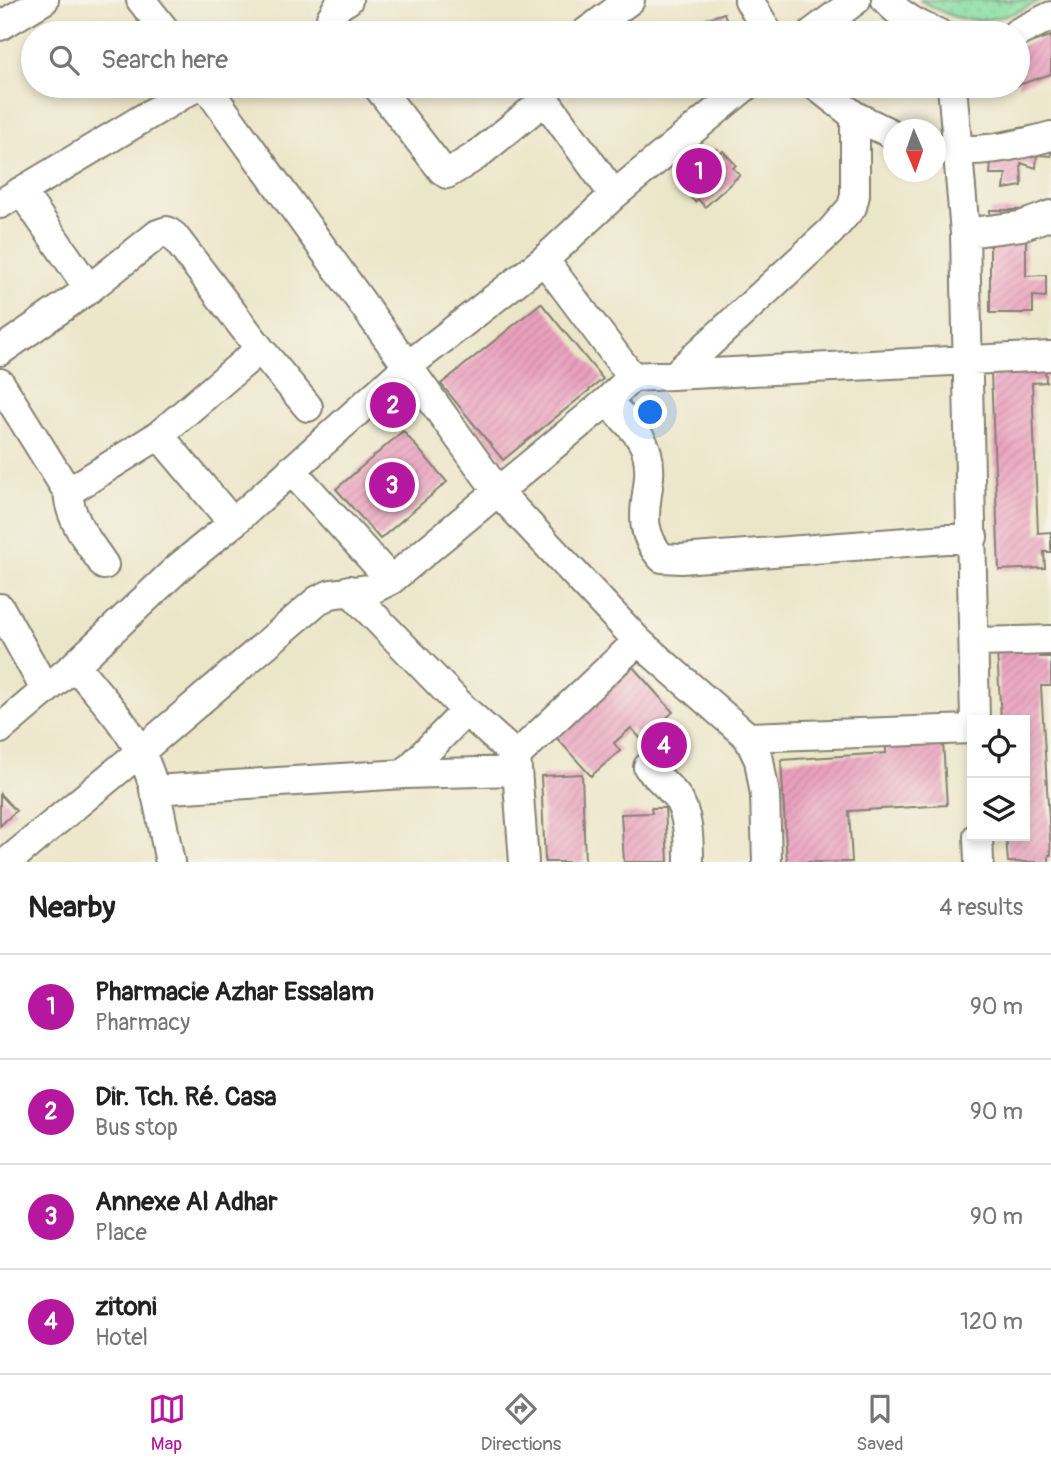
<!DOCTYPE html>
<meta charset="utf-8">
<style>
:root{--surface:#fff;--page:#f2f2f2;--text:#222;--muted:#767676;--line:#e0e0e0;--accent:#b5179e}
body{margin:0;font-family:Pangolin,sans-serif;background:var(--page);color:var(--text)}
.controls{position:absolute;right:21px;bottom:21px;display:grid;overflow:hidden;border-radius:0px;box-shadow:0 4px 10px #0003}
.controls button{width:63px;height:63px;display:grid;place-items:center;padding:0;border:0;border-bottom:2px solid var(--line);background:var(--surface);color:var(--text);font:35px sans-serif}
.compass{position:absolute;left:883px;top:119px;width:63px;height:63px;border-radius:50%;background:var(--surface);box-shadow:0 4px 10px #0003;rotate:178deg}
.you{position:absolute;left:651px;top:413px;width:24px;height:24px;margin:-18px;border:5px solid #fff;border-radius:50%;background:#1a73e8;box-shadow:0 0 0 10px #1a73e833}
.badge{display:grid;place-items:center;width:46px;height:46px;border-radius:50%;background:var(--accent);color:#fff;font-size:23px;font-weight:700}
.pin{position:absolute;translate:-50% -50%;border:4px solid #fff;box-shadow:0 2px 7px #0006}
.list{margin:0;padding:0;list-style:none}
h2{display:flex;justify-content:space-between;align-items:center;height:91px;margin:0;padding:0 28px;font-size:30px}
h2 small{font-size:23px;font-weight:400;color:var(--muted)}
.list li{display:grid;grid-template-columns:46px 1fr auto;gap:21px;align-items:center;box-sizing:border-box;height:105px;padding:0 28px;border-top:2px solid var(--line)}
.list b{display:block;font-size:26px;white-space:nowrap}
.list p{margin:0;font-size:23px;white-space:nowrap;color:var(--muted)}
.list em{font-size:23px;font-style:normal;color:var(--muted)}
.icon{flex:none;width:38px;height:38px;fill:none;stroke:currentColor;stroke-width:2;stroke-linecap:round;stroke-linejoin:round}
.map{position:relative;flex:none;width:1051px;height:862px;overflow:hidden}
.search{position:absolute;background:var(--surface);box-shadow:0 4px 10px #0003;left:21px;right:21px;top:21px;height:77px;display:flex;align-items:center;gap:18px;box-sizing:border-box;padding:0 24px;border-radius:38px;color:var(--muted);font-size:26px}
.sheet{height:511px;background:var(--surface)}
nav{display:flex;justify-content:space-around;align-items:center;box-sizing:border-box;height:98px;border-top:2px solid var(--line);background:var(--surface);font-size:19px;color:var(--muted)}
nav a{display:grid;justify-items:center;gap:4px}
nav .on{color:var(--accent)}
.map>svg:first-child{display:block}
.grass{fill:url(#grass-dots);stroke:#527d5f;stroke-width:2}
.building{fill:url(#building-hatch)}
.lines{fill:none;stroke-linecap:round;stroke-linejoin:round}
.minor-casing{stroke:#848172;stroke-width:32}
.minor{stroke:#fff;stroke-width:28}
</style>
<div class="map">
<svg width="1051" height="862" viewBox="0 0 1051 862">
<defs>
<pattern id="grass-dots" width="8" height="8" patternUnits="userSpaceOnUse" patternTransform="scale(1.75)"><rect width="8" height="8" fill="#87dea2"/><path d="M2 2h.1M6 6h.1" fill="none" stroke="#74be8b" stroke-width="1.8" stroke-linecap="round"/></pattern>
<pattern id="building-hatch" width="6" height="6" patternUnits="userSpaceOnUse" patternTransform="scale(1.75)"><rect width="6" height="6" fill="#eaa0be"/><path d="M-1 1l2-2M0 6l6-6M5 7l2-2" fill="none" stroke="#c889a3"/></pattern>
</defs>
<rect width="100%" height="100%" fill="#f7f3e8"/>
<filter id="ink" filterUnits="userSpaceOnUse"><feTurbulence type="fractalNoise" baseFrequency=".0143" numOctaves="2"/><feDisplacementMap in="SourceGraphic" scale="14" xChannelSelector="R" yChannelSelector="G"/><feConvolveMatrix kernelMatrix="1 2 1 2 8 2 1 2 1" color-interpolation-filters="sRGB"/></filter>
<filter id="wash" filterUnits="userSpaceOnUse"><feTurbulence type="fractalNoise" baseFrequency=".00686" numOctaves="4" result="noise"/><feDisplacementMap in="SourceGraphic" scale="28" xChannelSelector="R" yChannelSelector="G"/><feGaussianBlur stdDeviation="1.57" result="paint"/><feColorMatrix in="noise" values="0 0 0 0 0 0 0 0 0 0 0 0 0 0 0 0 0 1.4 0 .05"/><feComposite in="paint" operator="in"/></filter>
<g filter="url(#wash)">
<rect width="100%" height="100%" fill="#ece6c9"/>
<!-- grass -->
<path class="grass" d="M919,0H1040C1014,17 979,26 949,15C939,11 929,5 919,0Z"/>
<g id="blocks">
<!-- building -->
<path class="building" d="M724,13L731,33H665Z
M1051,36V74L1018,85V47Z
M1051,122V156L1037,155L1036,168L1021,163L1022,186L1004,189L1006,174H990L993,133Z
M716,149L720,153L723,151L736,165L733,168L740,175L705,207L698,199L695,202L682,188L685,185L681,181Z
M990,210H1026V276L1046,275V297L1033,296V313H990Z
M541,303L603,379L503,460L441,384Z
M990,348L1045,362L1046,382L1032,383L1038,533L1051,532V552H1044L1045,568L999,570Z
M403,431L447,482L380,539L336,489Z
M1040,649V657H1051V686H1041L1051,855H1049V862H1008L1006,836H1025V720H1001L997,651Z
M633,667L673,712L642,740L631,728L614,743L620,751L591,776L555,736Z
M943,742L947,805L849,811L852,862H787L781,760L886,753V746Z
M582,774L585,862H545L541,776Z
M0,794L16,811L0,826Z
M651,808H665L668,862H624L621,814L652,813Z"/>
</g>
</g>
<g filter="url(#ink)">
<use href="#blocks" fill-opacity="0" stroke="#848172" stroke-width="2"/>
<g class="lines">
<!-- minor casing -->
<g class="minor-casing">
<path id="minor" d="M141,0L167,33
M749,0L768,33
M886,0C901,16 918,26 938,33
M0,26L44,0
M336,33L331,18L338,6L348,0
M585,33L630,0
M812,33L856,0
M1017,33L1051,16
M206,86L498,492L638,641L748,737L759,760L765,795L767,862
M377,86L442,170L447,174L476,156L545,100
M538,86L545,100L614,195
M816,86L855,116L894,135
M952,86L965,233L975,720
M936,148C975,154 1013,147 1051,136
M21,191L89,289
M0,204L197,86
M965,233L1021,226L1051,215
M544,260L632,377
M0,351L89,289L158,234L167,231L174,236L260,349L308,407
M675,375L830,232L852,207L855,195V116
M0,383L68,492C70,521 88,541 104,565
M607,401C620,416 642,433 647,453C657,490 628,521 662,558L681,559L973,537
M159,435L233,523
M291,470L391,580
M68,492L159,435L260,349
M349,590L466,711L516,756
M0,608L45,689
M975,642L1051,640
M75,665C97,693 124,720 140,752C158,785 162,826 170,862
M0,729L75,665L179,567L233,523L409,365L544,260L614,195L746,86
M748,737L972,729
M648,767C657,777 668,786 676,796C689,813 689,842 689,862
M404,774L466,711
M154,790L404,774L516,771
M978,836L979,862
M7,862L140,752L318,600L331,594L375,588L391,580L607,401L632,377L1051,356
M524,862L516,756L638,641"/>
</g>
<!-- minor -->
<use href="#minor" class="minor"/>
</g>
</g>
</svg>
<div class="controls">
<button><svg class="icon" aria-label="locate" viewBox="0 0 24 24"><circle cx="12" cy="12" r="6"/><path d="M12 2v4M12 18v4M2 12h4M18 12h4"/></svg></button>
<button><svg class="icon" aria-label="layers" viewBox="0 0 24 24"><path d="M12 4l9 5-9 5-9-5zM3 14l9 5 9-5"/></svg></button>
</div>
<svg class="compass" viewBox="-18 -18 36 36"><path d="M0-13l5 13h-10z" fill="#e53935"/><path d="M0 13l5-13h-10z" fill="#767676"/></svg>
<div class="you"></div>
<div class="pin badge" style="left:699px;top:171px">1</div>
<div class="pin badge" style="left:393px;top:405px">2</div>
<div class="pin badge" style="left:392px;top:485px">3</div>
<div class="pin badge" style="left:664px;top:745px">4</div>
<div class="search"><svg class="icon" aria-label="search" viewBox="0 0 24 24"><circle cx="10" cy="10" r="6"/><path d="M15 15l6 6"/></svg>Search here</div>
</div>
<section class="sheet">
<h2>Nearby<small>4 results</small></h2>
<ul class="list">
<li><span class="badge">1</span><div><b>Pharmacie Azhar Essalam</b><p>Pharmacy</p></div><em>90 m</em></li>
<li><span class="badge">2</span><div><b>Dir. Tch. Ré. Casa</b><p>Bus stop</p></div><em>90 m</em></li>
<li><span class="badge">3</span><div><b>Annexe Al Adhar</b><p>Place</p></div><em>90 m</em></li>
<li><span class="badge">4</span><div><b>zitoni</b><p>Hotel</p></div><em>120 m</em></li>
</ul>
</section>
<nav>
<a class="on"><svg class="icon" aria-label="map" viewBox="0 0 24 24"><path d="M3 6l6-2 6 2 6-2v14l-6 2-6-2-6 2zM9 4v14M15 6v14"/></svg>Map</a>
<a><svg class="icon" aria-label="directions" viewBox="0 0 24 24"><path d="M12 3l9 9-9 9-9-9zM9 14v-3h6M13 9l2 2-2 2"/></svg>Directions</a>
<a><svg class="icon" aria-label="saved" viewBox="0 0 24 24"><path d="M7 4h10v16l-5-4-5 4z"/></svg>Saved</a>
</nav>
